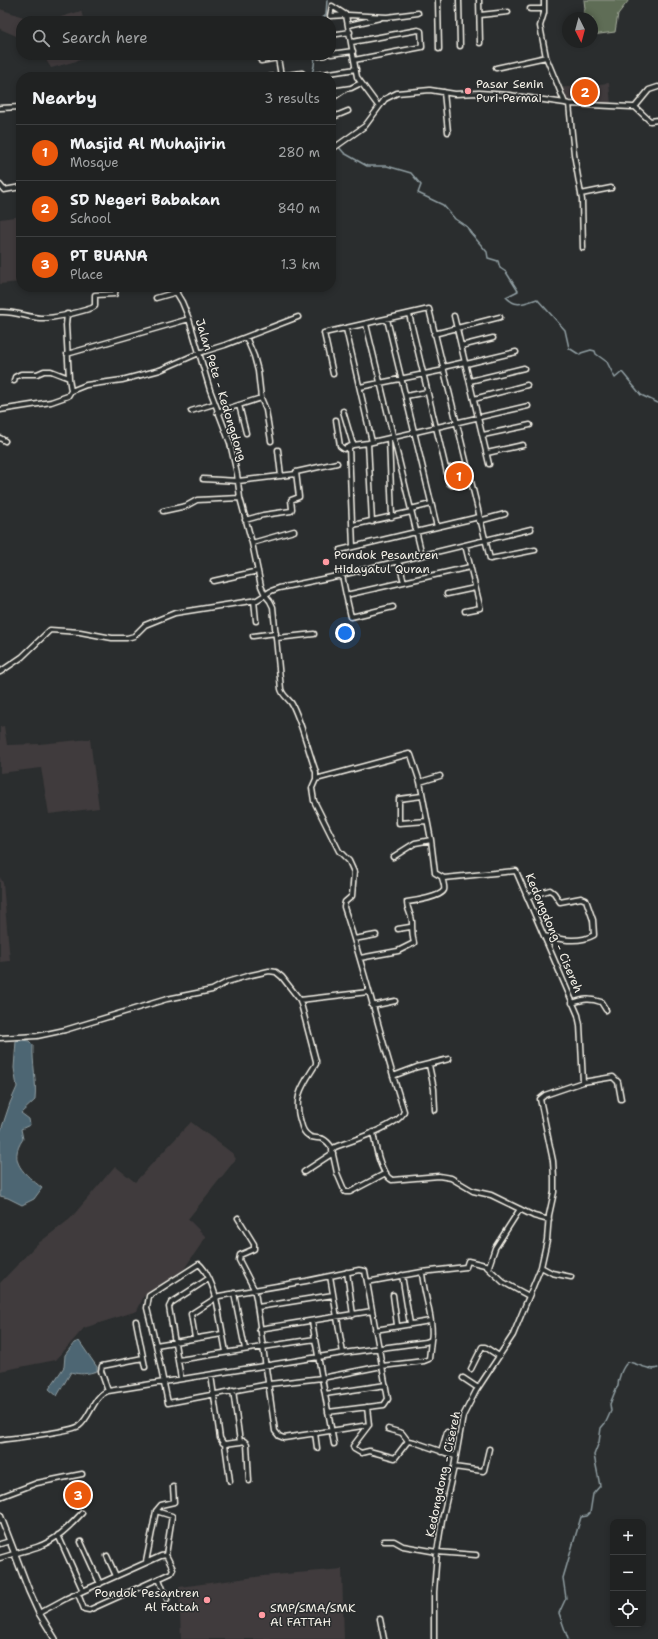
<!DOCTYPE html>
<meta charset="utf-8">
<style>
:root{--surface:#202222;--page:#2d2f2f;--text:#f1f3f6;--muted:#a2a4a5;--line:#3d3f40;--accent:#ea580c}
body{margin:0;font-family:"Shantell Sans",sans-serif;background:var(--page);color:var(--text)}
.controls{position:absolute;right:12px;bottom:12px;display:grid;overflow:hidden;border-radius:8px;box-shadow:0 2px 6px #0003}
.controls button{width:36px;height:36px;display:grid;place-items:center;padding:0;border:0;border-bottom:1px solid var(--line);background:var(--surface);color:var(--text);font:20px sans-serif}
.compass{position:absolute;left:562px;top:12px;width:36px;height:36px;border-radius:50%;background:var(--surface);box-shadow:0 2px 6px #0003;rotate:174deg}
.you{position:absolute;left:345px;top:633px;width:14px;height:14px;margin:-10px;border:3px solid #fff;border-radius:50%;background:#1a73e8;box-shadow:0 0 0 6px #1a73e833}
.badge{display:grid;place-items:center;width:26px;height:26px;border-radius:50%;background:var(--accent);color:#fff;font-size:13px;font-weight:700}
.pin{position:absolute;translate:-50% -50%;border:2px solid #fff;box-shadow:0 1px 4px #0006}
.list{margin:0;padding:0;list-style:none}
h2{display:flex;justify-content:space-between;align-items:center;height:52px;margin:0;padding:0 16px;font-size:17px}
h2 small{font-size:13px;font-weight:400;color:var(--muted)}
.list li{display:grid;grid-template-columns:26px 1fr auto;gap:12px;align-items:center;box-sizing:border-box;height:56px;padding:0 16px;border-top:1px solid var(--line)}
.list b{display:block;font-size:15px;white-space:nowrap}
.list p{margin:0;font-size:13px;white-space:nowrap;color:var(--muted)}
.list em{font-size:13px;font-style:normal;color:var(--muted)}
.icon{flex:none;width:22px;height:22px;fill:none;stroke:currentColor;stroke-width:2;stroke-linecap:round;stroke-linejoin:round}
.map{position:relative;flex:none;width:658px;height:1639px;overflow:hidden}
.search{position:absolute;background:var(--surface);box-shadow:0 2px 6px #0003;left:16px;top:16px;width:320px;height:44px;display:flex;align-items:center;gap:10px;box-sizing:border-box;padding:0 14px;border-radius:16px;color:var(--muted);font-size:15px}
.panel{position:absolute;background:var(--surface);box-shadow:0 2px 6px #0003;left:16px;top:72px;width:320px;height:220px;border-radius:16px}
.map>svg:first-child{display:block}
.built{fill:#3f3b3c}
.green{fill:#5e6d56;stroke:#a9af9f}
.water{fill:#4e6673;stroke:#909ea2}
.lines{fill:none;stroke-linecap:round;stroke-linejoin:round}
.stream{stroke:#909ea2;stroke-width:1.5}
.minor-casing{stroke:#f4f1e8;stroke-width:7}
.tertiary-casing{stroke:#f4f1e8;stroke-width:8}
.minor{stroke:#2a2d2e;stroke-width:4}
.tertiary{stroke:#2a2d2e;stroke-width:5}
.poi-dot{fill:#ff9aa2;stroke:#2a2d2e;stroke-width:1.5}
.labels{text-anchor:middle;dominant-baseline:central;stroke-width:3;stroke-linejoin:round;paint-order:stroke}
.poi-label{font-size:12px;fill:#f4f1e8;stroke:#2a2d2e;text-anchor:start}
.street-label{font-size:12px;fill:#f4f1e8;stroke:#2a2d2e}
</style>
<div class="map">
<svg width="658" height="1639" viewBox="0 0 658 1639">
<rect width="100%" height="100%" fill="#2a2d2e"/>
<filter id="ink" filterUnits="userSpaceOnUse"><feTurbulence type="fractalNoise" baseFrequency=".025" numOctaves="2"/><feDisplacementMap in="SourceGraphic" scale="8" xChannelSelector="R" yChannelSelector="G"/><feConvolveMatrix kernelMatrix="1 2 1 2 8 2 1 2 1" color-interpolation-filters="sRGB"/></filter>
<g filter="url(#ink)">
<!-- built -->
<path class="built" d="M0,9L35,21H21V38L0,29Z
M81,11L84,21H47Z
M43,55H95V56L51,68Z
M609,83L611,105L569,104L557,88Z
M21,216V282L0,284V219Z
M4,726L7,745L39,744L90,739L99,808L49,814L41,768L0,773V727Z
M0,877L3,883L10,961L0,962Z
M191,1122L232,1153L236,1159L188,1219L206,1237L184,1269L144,1296L137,1311L84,1328L56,1360L0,1371V1283L36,1245L70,1219L115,1166L135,1182Z
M342,1569L344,1639H181L179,1587L263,1576Z"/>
<!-- green -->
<path class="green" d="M584,0H629L618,14L615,32L592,35V18H585L583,13L585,9Z"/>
<!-- water -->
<path class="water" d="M22,1040L29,1041L33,1045C32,1064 37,1081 35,1100L21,1113L29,1119L30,1125L21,1129L23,1139C7,1162 25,1174 42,1188L34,1199L22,1205L8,1198L0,1196V1133L10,1103L17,1087L14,1068L16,1041Z
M79,1341L97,1367V1371C88,1374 79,1375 71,1372L57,1396L49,1389L64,1367L65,1355L74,1343Z"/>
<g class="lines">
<!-- stream -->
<path class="stream" d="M319,21L326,15L327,0
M311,77L314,66L315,55
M331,140L335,144
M338,146L344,153L367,166H387L411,173L421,185L418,193L443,205L455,219L467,227L470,232L487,252L488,258L498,261L500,268L506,272L518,291L506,297C516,308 524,303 537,299L565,330L569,348L580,355L581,353L591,350L595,351L596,354L607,362L615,378L622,372L641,395L658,403
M568,1639L559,1613L566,1598L563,1578L581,1517L587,1516L590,1513L593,1494L600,1486L594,1455L599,1442L601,1428L606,1422L611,1411L610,1404L616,1389L618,1386C618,1379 622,1367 628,1362C637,1363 651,1372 658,1368"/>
<!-- minor casing -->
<g class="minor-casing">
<path id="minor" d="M438,0L439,49
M459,0L460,46
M479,0L480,43
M544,0V13L540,26L546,57L565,103
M332,6L346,15L330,16Z
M530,9H544
M346,15L357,77L379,107
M348,15L387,17L418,13
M480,15L508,12
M349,25L380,18
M331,35L350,32
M352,42L418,30L421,31L422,47L354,60
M331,54L353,51
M319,56L325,55
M261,61L278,58L281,76
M496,68L546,57
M316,75L356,69
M270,77L302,73L306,77
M331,91L351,88L361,83
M444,92L448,132
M331,99L344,90
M569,104L574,154L582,200L583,248
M635,107L649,90L658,87
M0,108L21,107
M331,118L348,111
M331,150L365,126L385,99L397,93L430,90L455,94L479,93L509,95L565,103L569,104L632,107H635L650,121L658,120
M0,185L4,190L21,187
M581,194L611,188
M173,287L182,302L189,319L210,390L230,443L237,474L240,498L252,543L261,586L265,595L270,601L273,607L281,689C283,697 290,699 293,706C303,727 308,750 316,772V779L409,754L411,755L420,782L431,840L435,873L444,878L516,871L578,1015L580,1025L583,1082L545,1095L540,1099L553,1161L554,1178V1192L549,1215L547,1240L541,1267L513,1335L476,1391L463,1416L454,1467L442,1520L437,1552L434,1592V1639
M156,298L177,292
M0,312C15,311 26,317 40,318C53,319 79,312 92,308L95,306V295L115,294L116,287
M67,314L66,325L69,378
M409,314L446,469L466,465
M454,316L489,464
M387,319L437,527
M366,324L422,555
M346,329L372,442
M434,334L500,317
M461,346L493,338
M67,354L189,319
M466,364L516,352
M443,367L465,362
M333,374L324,333L429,309L490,559L535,550
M14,381L15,377L21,374H37L44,371H51L69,378L71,391
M470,381L524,368
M360,387L444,370
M406,396L427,392
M261,398L266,410L271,441
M474,399L527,385
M239,405L246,433
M0,410L51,402L68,396L71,391L86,385L122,380L160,370L199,353L225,345L298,317
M191,411L214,404
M343,411L353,445
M217,412L261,398L258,371L254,356L246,337
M336,420L340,446L344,449L353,445L368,443L528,406
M483,435L530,425
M0,438L5,441
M389,438L392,517
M368,443L372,522
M349,447L353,547
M278,450L281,476
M487,453L523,445
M446,469L449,483L452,485L470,482
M203,479L238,481L296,474
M411,509L431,504
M163,511L186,506L197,500L240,498
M245,520L263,515L291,511L292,509L291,500L299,497L296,472L337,463
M479,521L505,514
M353,525L411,512
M252,543L294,531
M465,545L480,606V608L465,611
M340,550L479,517
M398,560L404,582
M342,575L346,595
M213,581L258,571
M447,594L475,588
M254,600L256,621
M393,607L351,617L346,595L470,567
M253,636L276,633
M277,638L314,634
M0,672L22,657L50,630L80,632L112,638H127L134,636L145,625L175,613L257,600L271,591L279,588L337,576L531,529
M316,779L312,788L314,801L339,851L349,861L354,872L352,896L345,902L344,907C366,974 382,1044 404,1111C402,1125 348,1142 335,1147L332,1150L337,1173L345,1192H350L386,1173
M420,782L440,776
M422,796L399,799V823L427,821
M393,857L415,843L431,840
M527,897L550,890L554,893L560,902L581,898L586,900L593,920L594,935C578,944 560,939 544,936
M398,929L410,927
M354,939L376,935
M360,958L398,951L414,943C412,935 412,929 412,922C412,915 407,910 407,902C415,901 441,897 444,890C445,887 443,881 442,878
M300,1000L368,992
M572,1003C584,999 590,998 601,1002L606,1010
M372,1006L395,1001
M0,1038L37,1036L65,1030L167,999L212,990L227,982L247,976L269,971L276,972L282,977L300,1000L316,1061V1064C303,1085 292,1097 301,1123C302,1128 304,1133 309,1136C313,1139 319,1137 323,1139C327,1141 330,1145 332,1148
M429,1065L434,1089L435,1110
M393,1076L417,1067L449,1059
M583,1082L613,1077L618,1082L621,1099
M373,1132C375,1144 380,1174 392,1180L439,1176L451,1178L473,1191L491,1195L534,1216L549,1220
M304,1172L333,1153
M238,1218L254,1244V1249L240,1255L239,1260L254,1289L256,1298L275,1431L279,1436L284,1438L369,1425
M487,1267L503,1282L529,1296
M541,1267L552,1273L571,1277
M347,1272L353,1315
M422,1272L466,1267L468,1261L489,1266L495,1248L520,1209
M402,1275L410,1324
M330,1276L343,1353
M234,1293L245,1349
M393,1295L397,1325
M258,1307L333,1295
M136,1321L145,1367
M312,1321L315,1339
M259,1329L372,1311
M375,1330L430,1321
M195,1338L191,1314L219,1296L306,1281L359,1270L365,1271L367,1282
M156,1345L147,1308L149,1296L199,1264C207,1271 213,1287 216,1297L226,1352
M178,1360L315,1339L322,1378L269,1384L168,1403L156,1345L222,1334
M471,1369L482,1347H485L499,1356
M211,1375L220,1438L223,1443L225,1444
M463,1378L478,1388
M181,1379L169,1307L171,1303L208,1279
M108,1391L101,1371L102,1366L143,1358
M325,1394L386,1385
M367,1407L369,1425L353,1446L354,1449L361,1453L369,1451L395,1458L408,1441L414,1442L455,1456
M388,1429L402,1433L408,1441
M315,1433L317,1448
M0,1440C13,1438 71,1432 79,1426C91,1417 93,1396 108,1391L343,1353L426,1342L431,1340C435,1323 423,1292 422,1272L367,1282L388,1399L384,1405L328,1412
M240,1442L244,1441L247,1444L249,1481
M334,1444L322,1378L382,1366L424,1361L429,1359L431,1340
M441,1452L447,1432
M454,1467L483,1471L484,1470L489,1449
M230,1481L225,1444L240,1442L233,1390
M0,1497L37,1483L82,1474
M156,1511L161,1505L174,1502L173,1487
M58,1535L83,1591
M384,1541H394L403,1546L437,1552L476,1555
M81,1542L100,1584
M0,1544L10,1541
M107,1556L116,1576
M0,1558C12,1554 25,1551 37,1547C55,1541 69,1527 82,1513
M146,1562L156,1511L172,1516L166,1555
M159,1579L167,1599
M39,1613L65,1599L161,1556L166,1555L173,1569L171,1573L89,1610L84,1609L78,1594
M380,1619L384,1639"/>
</g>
<!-- tertiary casing -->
<g class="tertiary-casing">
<path id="tertiary" d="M0,1515L29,1591L39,1613L55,1639"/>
</g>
<!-- minor -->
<use href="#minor" class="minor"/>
<!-- tertiary -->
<use href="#tertiary" class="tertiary"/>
</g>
</g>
<!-- markers -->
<g class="poi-dot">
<circle cx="468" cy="91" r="4"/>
<circle cx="326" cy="562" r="4"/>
<circle cx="207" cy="1600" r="4"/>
<circle cx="262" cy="1615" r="4"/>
</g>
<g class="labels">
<!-- poi labels -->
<g class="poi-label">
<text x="476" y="84">Pasar Senin<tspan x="476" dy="14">Puri Permai</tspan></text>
<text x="334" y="555">Pondok Pesantren<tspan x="334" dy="14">Hidayatul Quran</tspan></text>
<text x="199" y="1593" text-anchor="end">Pondok Pesantren<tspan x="199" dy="14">Al Fattah</tspan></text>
<text x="270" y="1608">SMP/SMA/SMK<tspan x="270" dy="14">Al FATTAH</tspan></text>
</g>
<!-- street labels -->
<g class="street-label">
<text transform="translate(221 390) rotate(73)">Jalan Pete - Kedongdong</text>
<text transform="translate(554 933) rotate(67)">Kedongdong - Cisereh</text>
<text transform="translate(443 1474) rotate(-78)">Kedongdong - Cisereh</text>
</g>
</g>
</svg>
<div class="controls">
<button>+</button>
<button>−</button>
<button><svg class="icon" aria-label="locate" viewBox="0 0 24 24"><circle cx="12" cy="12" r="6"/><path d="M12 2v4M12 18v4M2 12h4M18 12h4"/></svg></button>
</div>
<svg class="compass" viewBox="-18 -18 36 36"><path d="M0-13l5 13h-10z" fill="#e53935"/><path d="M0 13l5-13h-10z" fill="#a2a4a5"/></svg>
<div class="you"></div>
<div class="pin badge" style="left:459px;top:476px">1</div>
<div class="pin badge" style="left:585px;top:92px">2</div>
<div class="pin badge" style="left:78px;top:1495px">3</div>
<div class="search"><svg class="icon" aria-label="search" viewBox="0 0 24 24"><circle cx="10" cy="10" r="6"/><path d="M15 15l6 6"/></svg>Search here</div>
<section class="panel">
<h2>Nearby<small>3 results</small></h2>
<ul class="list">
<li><span class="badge">1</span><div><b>Masjid Al Muhajirin</b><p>Mosque</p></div><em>280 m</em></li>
<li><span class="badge">2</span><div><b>SD Negeri Babakan</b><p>School</p></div><em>840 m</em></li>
<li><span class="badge">3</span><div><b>PT BUANA</b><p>Place</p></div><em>1.3 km</em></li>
</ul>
</section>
</div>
